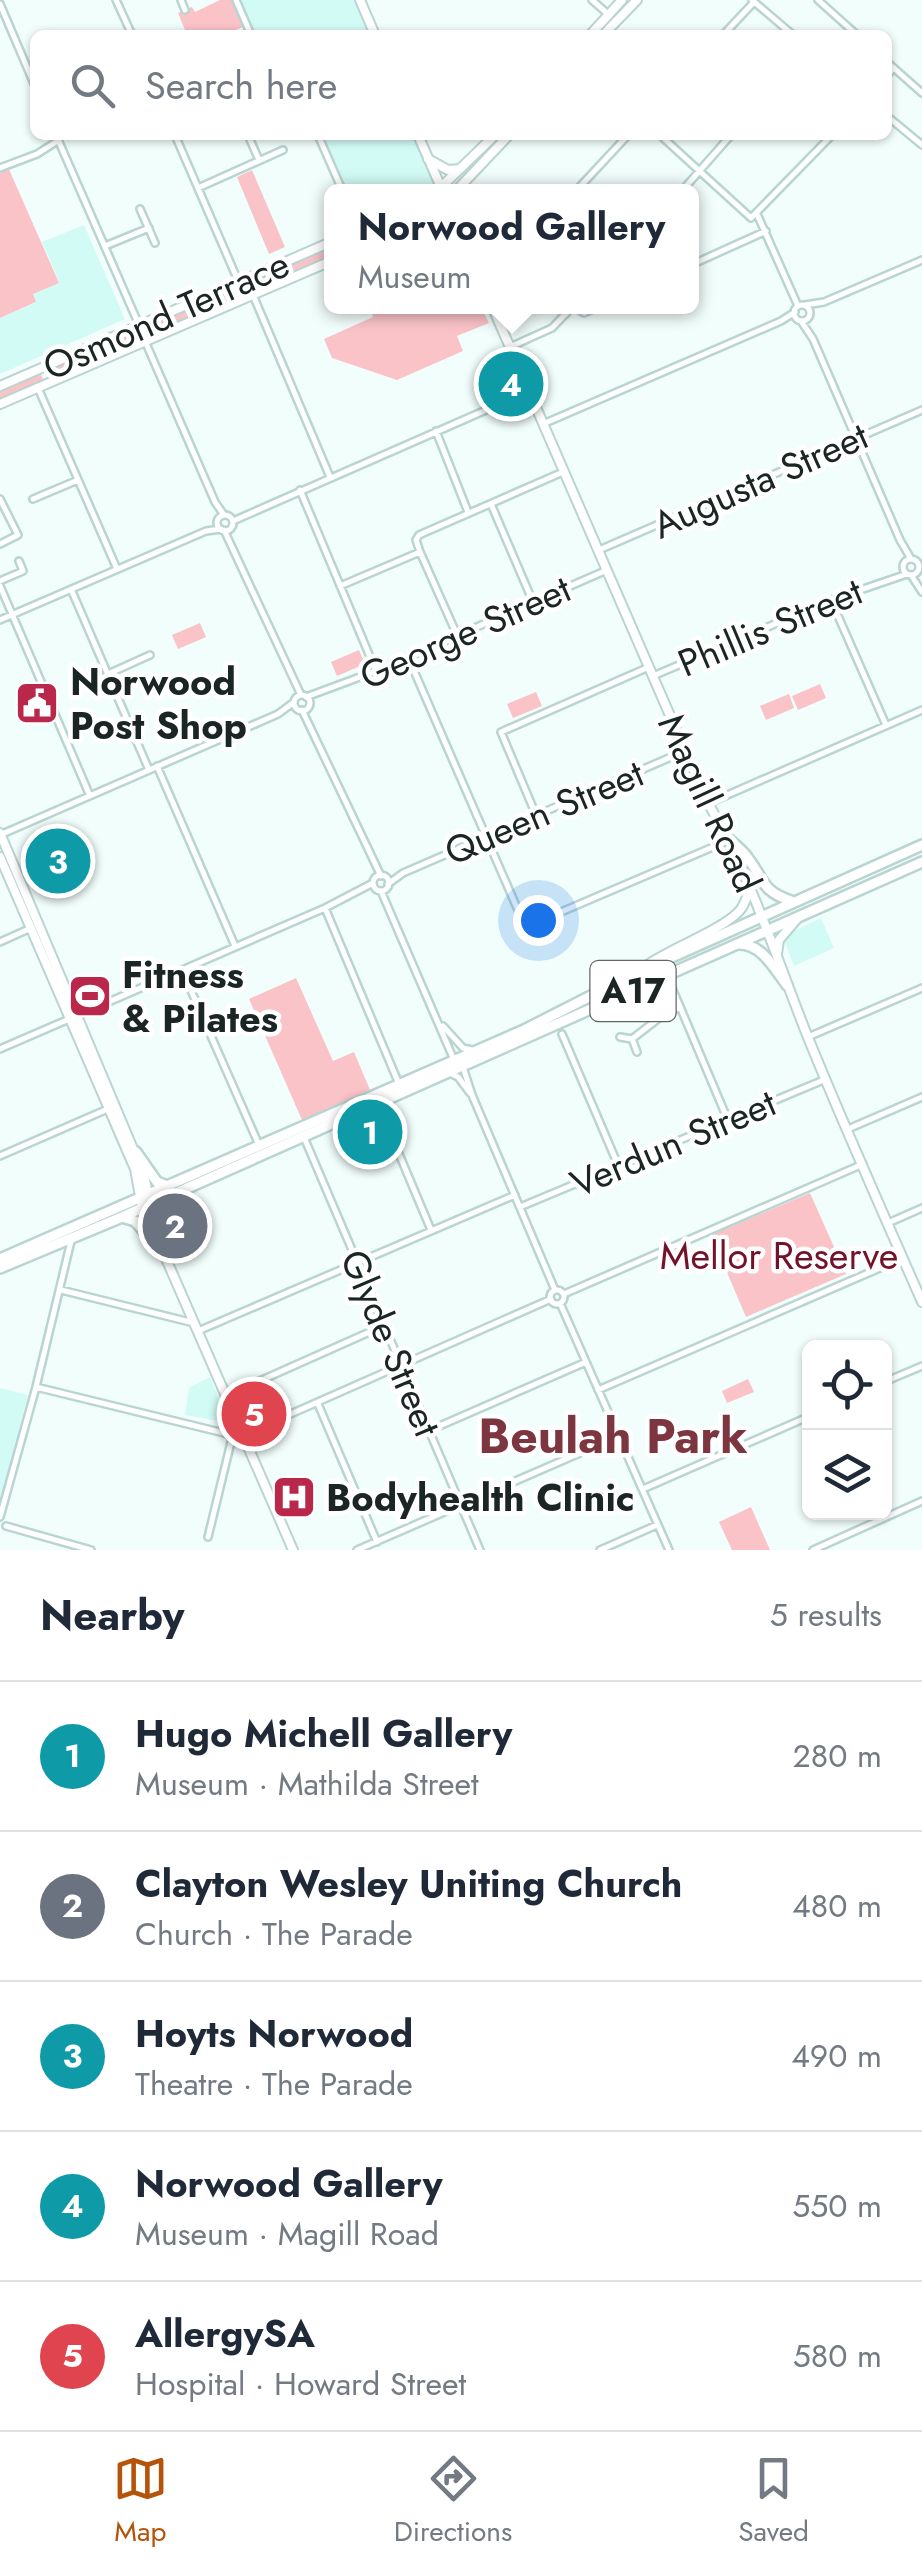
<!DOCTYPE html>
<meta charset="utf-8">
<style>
:root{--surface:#fff;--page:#f6f6f7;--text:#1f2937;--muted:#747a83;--line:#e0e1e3;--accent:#b45309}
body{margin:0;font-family:Jost,sans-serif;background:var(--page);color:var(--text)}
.controls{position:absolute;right:30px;bottom:30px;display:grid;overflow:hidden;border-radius:15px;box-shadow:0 2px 8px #0004}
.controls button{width:90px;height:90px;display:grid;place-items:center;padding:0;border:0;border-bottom:2px solid var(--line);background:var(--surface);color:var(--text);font:50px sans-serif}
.you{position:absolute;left:538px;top:920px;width:35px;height:35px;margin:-25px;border:8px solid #fff;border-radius:50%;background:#1a73e8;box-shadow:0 0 0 15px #1a73e833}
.badge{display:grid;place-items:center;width:65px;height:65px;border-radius:50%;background:var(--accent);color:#fff;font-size:32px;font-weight:700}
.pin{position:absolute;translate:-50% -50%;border:5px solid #fff;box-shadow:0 2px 10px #0006}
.popup{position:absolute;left:324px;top:184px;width:375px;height:130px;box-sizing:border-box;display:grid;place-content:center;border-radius:15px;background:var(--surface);filter:drop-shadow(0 2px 8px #0005);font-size:32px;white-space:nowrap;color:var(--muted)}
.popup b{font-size:38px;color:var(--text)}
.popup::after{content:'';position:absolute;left:50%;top:100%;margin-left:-20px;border:20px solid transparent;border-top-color:var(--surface)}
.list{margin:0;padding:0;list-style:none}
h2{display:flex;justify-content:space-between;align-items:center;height:130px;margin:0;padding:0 40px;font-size:42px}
h2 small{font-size:32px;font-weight:400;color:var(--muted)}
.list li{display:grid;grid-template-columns:65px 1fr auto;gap:30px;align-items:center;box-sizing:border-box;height:150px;padding:0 40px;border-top:2px solid var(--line)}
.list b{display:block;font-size:38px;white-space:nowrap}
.list p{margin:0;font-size:32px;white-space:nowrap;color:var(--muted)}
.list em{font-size:32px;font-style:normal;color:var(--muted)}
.icon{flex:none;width:55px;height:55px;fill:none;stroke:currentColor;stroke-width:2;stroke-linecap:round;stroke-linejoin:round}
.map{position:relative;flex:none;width:922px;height:1550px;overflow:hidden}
.search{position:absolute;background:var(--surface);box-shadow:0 2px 8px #0004;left:30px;right:30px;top:30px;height:110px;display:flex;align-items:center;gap:25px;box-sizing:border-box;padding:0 35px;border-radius:15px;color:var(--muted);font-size:38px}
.sheet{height:880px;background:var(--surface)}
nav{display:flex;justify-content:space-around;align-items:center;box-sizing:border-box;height:140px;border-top:2px solid var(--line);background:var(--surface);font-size:28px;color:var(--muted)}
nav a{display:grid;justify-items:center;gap:5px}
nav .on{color:var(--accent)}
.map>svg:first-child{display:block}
.built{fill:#d3fbf5}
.green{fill:#fac3c8}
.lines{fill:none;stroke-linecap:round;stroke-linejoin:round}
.street-casing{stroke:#b9d5d1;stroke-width:10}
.secondary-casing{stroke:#b9d5d1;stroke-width:12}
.highway-casing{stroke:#b9d5d1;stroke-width:14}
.street{stroke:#fff;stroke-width:5}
.secondary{stroke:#fff;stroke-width:8}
.highway{stroke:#fff;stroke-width:9}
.labels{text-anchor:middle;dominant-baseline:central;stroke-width:9;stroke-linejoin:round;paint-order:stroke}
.shield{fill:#fff;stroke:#5f6666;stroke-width:2.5}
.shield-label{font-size:35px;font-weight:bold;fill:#1a2524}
.street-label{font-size:38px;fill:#1a2524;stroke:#fff}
.poi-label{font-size:38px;font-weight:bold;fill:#1a2524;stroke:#fff;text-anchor:start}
.park-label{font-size:38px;fill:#73132a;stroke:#fff}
.district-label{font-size:48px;font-weight:bold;fill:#7d3540;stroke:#fff}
</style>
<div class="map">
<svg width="922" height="1550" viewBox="0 0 922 1550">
<rect width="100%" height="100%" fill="#f2fefc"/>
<!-- built -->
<path class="built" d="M236,0H360L375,35H256Z
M318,135H418L441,188L436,192L343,191Z
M84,225L125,319L0,374V318L35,303L32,294L59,282L42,242Z
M821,918L834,948L794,966L785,943L790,933Z
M210,1377L229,1423L185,1415L189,1388Z
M0,1388L28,1395L0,1500Z"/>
<!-- green -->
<path class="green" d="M220,0H236L247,25L225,35H187L178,13L192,7L195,12Z
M8,167L59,283L33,294L36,302L0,318V171Z
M252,170L285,247L269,254L237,177Z
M331,246V257L103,355L111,341Z
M370,307H481L489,323L457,336L463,351L397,380L332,358L324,339L373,317Z
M105,344L96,360L54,378L50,368Z
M40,372L44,382L0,401V389Z
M200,623L206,637L178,649L172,635Z
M359,650L365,664L337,676L331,662Z
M820,684L826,698L798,710L792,696Z
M536,692L542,706L513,718L507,704Z
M789,694L794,708L766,720L760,706Z
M296,978L333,1061L354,1052L370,1090L302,1120L249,999Z
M810,1193L846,1274L746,1317L711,1235Z
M748,1379L754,1392L727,1403L722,1391Z
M751,1507L770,1550H732L719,1522Z"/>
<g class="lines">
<!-- street casing -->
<g class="street-casing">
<path id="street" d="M116,0L132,35
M181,0L185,10
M236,0L251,35
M592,0L608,14
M752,0L793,35
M818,0L857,35
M0,4L35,86
M723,35L754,2
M887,62L922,93
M887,75L894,68
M887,116L922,145
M56,135L139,325
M175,135L239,283
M248,135L259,160
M318,135L343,192
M660,135L751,218L832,135
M0,168L37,154L59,140
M198,188L283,150
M575,192L628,135
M681,192L731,135
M140,209L155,243
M757,214L798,306
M105,246L149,228
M691,265L766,231
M253,295L330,477
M805,305L824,302L922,260
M794 313a8 8 0 1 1 16 0a8 8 0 1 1-16 0Z
M558,306L566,314
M801,321L813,339L900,540L911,559
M145,341L215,502L224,515
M510,347L552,328L573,306L584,313L600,306
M38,388L117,569
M543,424L781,321L795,312
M436,431L468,512
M300,490L376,671
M0,499L18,535L0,544
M33,499L78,480
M491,504L533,602
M217 523a8 8 0 1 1 16 0a8 8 0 1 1-16 0Z
M233,521L527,392
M224,530L301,695
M599,550L922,410
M420,552L457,635
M903 567a8 8 0 1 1 16 0a8 8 0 1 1-16 0Z
M911,575L922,592
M0,581L23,571L19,561
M0,586L90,796
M340,586L420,552L416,540L419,535L563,472
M71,589L149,770
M831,600L886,725
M0,620L206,531L221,529
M408,657L524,924H533L727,841
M108,674L150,655
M653,676L831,600L907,574
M294 703a8 8 0 1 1 16 0a8 8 0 1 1-16 0Z
M306,697L376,671L607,570
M302,710L381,876
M157,766L235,946
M709,803L922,710
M536,815L501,732L649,667
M0,835L278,714L294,702
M373 883a8 8 0 1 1 16 0a8 8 0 1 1-16 0Z
M388,884L403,873L685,751
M381,891L454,1060
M325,908L399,1084
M0,942L31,928
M182,970L259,1145
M667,976L727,1118
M443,1026L463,1048L472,1050
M562,1034L618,1165
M620,1037L632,1039
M808,1037L922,988
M632,1039L663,1015L680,1007
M632,1039L637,1052
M0,1049L325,908L373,883
M463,1067L472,1095L555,1290
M450,1073L458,1077L470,1093
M378,1104L431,1230
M848,1129L922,1097
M303,1135L480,1550
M0,1156L110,1108
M520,1207L826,1079
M888,1223L922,1208
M61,1290L194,1323
M550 1297a7 7 0 1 1 14 0a7 7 0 1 1-14 0Z
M564,1294L863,1164
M560,1303L669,1550
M198,1331L515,1195
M884,1382L922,1366
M36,1387L228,1434L241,1430
M598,1390L903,1258
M226,1396L383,1326
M318,1404L377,1542
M428,1431L586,1362
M243,1435L551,1299
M643,1489L810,1416
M0,1517L36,1387L71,1241
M6,1526L91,1550
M208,1537L233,1434
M357,1550L619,1436
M600,1550L657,1525
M813,1550L922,1501"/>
</g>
<!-- secondary casing -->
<g class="secondary-casing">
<path id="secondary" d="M360,0L375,35
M590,35L622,0
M603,35L637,0
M418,135L443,192
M428,159L448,170L460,169
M436,192L495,135
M455,192L509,135
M492,306L708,803C751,876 776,957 807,1035C843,1124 883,1213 922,1302
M0,386L331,242
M0,404L331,261
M0,833L144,1175L157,1238L293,1550
M0,857L135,1169L144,1218L152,1237
M777,954L779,940L796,920
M646,966C669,949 727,928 741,909C745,903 748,894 751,887"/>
</g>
<!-- highway casing -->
<g class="highway-casing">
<path id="highway" d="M730,840C735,845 743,851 747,857C765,880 760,890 791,901
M739,944C762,944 774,968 787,985
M136,1152L157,1182L170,1187
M122,1217L135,1221L166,1257
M0,1259L524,1030L634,974L922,845
M0,1268L122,1217L922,862"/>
</g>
<!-- street -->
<use href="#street" class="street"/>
<!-- secondary -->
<use href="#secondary" class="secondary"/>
<!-- highway -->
<use href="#highway" class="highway"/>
</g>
<!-- icons -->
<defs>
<g id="civic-square" transform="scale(2.25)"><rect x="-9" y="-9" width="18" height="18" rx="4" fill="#b9284a" stroke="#fff"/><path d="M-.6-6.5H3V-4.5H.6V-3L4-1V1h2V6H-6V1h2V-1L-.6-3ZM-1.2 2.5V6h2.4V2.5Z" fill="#fff"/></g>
<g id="stadium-square" transform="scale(2.25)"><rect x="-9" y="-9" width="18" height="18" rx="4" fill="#b9284a" stroke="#fff"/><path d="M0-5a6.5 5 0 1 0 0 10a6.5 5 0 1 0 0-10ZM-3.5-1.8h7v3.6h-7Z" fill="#fff"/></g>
<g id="hospital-square" transform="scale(2.25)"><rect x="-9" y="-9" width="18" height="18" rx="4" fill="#b9284a" stroke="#fff"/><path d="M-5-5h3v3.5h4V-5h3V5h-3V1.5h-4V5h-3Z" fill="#fff"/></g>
</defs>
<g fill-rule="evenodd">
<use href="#civic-square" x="37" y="703"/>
<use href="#stadium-square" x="90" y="996"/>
<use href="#hospital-square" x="294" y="1497"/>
</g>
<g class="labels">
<!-- shield labels -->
<rect class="shield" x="590.5" y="961" width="85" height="60" rx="8"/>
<g class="shield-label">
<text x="633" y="991">A17</text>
</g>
<!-- street labels -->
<g class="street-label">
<text transform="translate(166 315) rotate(-24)">Osmond Terrace</text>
<text transform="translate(760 480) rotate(-24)">Augusta Street</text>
<text transform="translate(770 627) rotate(-23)">Phillis Street</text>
<text transform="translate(465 632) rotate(-24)">George Street</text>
<text transform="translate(710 803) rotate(65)">Magill Road</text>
<text transform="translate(544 812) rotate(-23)">Queen Street</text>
<text transform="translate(673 1143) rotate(-23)">Verdun Street</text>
<text transform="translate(391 1343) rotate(67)">Glyde Street</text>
</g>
<!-- poi labels -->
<g class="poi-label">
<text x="70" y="681">Norwood<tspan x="70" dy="44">Post Shop</tspan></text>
<text x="122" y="974">Fitness<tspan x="122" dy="44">&amp; Pilates</tspan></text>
<text x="326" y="1497">Bodyhealth Clinic</text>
</g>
<!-- park labels -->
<g class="park-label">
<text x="779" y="1255">Mellor Reserve</text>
</g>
<!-- district labels -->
<g class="district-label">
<text x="613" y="1436">Beulah Park</text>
</g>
</g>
</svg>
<div class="controls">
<button><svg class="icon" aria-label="locate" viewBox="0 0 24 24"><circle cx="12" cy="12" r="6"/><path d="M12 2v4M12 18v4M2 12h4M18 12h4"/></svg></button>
<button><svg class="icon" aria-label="layers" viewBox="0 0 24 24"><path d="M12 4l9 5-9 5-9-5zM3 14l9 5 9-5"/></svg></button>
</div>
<div class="you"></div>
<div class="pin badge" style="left:370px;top:1132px;background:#0f9aa8">1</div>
<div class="pin badge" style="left:175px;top:1226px;background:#6b7280">2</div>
<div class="pin badge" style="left:58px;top:861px;background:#0f9aa8">3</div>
<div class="pin badge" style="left:511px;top:384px;background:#0f9aa8">4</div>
<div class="popup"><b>Norwood Gallery</b>Museum</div>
<div class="pin badge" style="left:254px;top:1414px;background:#e0444e">5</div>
<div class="search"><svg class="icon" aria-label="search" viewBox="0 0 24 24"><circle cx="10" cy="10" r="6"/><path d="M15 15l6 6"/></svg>Search here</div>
</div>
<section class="sheet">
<h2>Nearby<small>5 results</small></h2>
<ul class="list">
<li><span class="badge" style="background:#0f9aa8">1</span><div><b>Hugo Michell Gallery</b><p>Museum · Mathilda Street</p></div><em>280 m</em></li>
<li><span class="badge" style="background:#6b7280">2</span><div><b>Clayton Wesley Uniting Church</b><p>Church · The Parade</p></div><em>480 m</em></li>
<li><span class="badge" style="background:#0f9aa8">3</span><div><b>Hoyts Norwood</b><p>Theatre · The Parade</p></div><em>490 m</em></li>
<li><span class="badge" style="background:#0f9aa8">4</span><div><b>Norwood Gallery</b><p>Museum · Magill Road</p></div><em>550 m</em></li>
<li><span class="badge" style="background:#e0444e">5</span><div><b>AllergySA</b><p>Hospital · Howard Street</p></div><em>580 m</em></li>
</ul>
</section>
<nav>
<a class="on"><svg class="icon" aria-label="map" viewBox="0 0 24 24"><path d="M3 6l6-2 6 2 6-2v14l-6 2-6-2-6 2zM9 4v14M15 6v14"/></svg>Map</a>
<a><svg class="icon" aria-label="directions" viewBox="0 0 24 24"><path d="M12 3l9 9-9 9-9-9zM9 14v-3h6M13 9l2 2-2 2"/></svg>Directions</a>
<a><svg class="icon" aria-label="saved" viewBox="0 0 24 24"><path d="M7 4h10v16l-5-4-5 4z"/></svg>Saved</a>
</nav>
